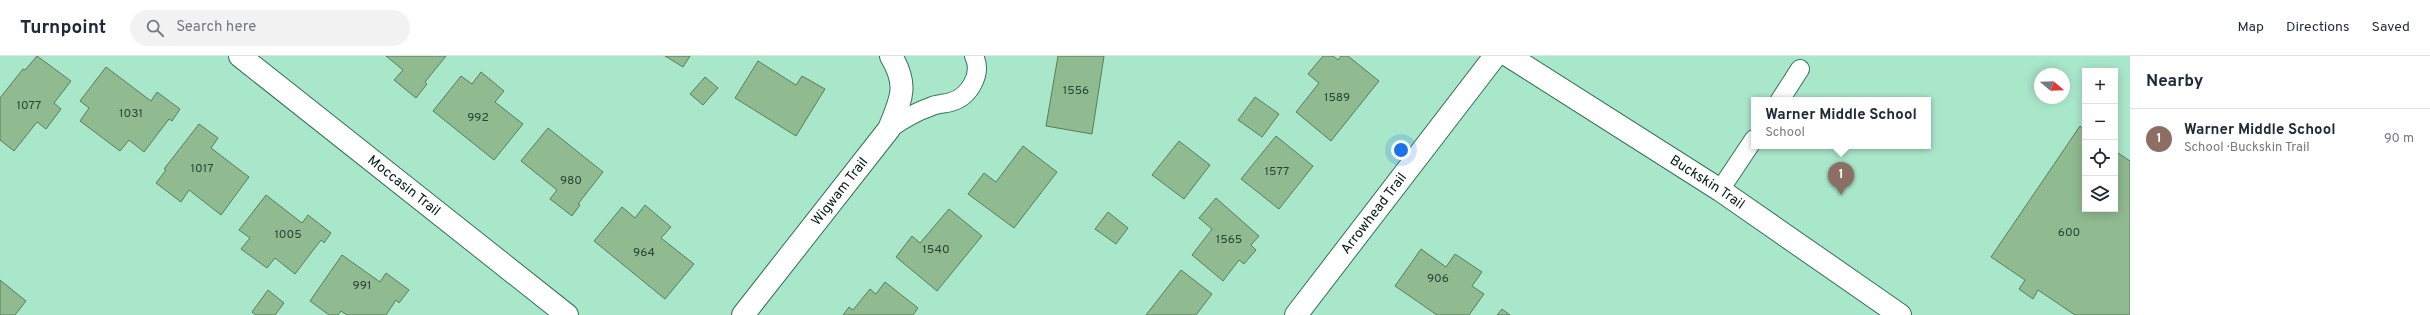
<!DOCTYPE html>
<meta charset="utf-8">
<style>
:root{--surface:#fff;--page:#f2f2f3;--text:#1f2937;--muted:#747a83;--line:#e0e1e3;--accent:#1a73e8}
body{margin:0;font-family:Overpass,sans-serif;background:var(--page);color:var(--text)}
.controls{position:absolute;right:12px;top:12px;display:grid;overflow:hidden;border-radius:0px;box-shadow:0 2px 10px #0003}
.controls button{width:36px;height:36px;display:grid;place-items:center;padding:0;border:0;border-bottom:1px solid var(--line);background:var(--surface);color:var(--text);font:20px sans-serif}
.compass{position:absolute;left:2034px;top:12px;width:36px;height:36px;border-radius:50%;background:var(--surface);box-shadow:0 2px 10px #0003;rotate:109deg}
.you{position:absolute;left:1401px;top:94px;width:14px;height:14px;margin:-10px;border:3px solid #fff;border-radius:50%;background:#1a73e8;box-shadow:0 0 0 6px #1a73e833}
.badge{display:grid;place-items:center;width:26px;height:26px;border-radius:50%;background:var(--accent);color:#fff;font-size:13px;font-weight:700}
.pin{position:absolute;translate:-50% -33px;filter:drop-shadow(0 1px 2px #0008)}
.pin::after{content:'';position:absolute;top:21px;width:14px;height:12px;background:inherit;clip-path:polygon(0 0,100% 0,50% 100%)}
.popup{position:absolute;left:1751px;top:41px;width:180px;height:52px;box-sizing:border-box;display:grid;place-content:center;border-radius:0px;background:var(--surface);filter:drop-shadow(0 1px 3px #0005);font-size:13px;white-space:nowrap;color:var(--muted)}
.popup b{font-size:15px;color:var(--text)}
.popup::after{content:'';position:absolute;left:50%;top:100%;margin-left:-8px;border:8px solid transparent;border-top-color:var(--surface)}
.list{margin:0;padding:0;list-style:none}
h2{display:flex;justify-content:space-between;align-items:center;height:52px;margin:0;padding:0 16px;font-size:17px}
h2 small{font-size:13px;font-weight:400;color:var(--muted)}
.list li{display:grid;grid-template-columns:26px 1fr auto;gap:12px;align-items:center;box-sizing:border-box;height:60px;padding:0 16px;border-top:1px solid var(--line)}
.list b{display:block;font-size:15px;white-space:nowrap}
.list p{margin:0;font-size:13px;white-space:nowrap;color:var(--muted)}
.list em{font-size:13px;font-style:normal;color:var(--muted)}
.icon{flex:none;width:22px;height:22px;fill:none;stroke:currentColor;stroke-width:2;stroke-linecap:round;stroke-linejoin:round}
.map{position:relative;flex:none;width:2130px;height:259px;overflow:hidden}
header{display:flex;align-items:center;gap:24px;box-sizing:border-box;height:56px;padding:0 20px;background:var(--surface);border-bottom:1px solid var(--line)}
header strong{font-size:19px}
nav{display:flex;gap:22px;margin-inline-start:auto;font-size:14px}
.search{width:280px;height:36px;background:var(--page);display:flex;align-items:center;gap:10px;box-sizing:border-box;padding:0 14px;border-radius:22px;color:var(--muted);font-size:15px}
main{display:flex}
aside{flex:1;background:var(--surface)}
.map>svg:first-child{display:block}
.building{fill:#90ba90;stroke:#577f58}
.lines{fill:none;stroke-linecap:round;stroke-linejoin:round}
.service-casing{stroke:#35725a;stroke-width:20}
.minor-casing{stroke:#35725a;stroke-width:24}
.service{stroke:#fff;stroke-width:18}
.minor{stroke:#fff;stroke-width:22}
.labels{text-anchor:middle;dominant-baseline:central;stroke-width:3.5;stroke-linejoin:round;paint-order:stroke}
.number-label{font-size:12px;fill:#284534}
.street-label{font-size:14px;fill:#051e15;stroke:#a9e7cb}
</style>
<header>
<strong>Turnpoint</strong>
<div class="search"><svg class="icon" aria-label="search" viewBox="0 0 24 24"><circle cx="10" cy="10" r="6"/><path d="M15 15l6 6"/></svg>Search here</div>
<nav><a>Map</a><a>Directions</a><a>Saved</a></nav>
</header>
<main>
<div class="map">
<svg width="2130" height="259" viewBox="0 0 2130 259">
<rect width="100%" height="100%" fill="#a9e7cb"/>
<!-- building -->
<path class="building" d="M37,0L71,25L54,47L61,53L46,73L37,66L14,95L0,84V42L23,13L25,14Z
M386,0H446L425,26L427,28L416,42L394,24L403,14Z
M665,0H690L683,11Z
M1058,0H1104L1092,78L1046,70Z
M1323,0H1333L1338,4L1341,0H1348L1379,25L1331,85L1296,56L1319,27L1308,18Z
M758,5L796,29L802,20L825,33L796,80L735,42Z
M106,11L151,45L157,36L180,53L172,65L169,63L144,96L129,84L120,95L80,65L89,52L80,45Z
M481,16L504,35L495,46L523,68L494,104L433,55L461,20L472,28Z
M705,21L718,32L703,49L690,38Z
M1255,41L1279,58L1262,81L1238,64Z
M199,68L218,82L211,92L249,121L221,159L189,134L181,146L156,127L166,114L164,113Z
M2080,70L2085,74V153H2115V95L2130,105V259H2075L2038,234L2033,243L2019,233L2025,224L1991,201Z
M548,72L603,116L578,148L580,149L572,160L550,143L557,134L521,105Z
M1276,80L1313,110L1279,153L1241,123Z
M1179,85L1210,109L1184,143L1152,119Z
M1023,90L1057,116L1014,172L968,138L984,117L996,126Z
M266,139L302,167L308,159L331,177L324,187L321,184L295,218L275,202L267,212L241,193L250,182L239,174Z
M1216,142L1259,180L1251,189L1256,194L1244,208L1239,204L1223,225L1192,199L1212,173L1199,162Z
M645,149L671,171L661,182L694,208L665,243L594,185L622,151L635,162Z
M949,153L982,180L937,235L896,201L912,180L920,187Z
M1108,156L1128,172L1116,188L1095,173Z
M1421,193L1446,211L1455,198L1482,216L1472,230L1484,238L1469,259H1437L1395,230Z
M342,199L380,226L386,217L409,234L399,247L396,244L386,259H347L341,255L338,259H329L310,245Z
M1181,214L1212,238L1196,259H1146Z
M0,224L26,245L15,259H0Z
M885,226L918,252L913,259H843L849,251L853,254L870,233L876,238Z
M268,234L284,247L275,259H256L252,256Z
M1502,253L1510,259H1497Z"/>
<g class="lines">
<!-- service casing -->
<g class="service-casing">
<path id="service" d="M1780,44L1800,13
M889,73C902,64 915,56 930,51C936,48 944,48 951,46C969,41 983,18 974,0
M1720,134L1754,83"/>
</g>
<!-- minor casing -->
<g class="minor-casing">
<g id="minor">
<path id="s1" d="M240,0L567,259"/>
<path id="s2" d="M1509,0L1720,134L1900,259"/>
<path id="s3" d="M743,259L889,73C901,43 909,30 891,0"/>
<path id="s4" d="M1296,259L1495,0"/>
</g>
</g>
<!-- service -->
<use href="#service" class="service"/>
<!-- minor -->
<use href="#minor" class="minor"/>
</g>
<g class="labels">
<!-- number labels -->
<g class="number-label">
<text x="1076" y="35">1556</text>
<text x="1337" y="42">1589</text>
<text x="29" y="50">1077</text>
<text x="131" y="58">1031</text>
<text x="478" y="62">992</text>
<text x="202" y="113">1017</text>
<text x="1277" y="116">1577</text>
<text x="571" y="125">980</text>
<text x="2069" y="177">600</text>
<text x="288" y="179">1005</text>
<text x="1229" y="184">1565</text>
<text x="936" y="194">1540</text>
<text x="644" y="197">964</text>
<text x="1438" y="223">906</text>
<text x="362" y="230">991</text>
</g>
<!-- street labels -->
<g class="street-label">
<text stroke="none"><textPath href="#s2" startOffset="235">Buckskin Trail</textPath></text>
<text stroke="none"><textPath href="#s1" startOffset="209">Moccasin Trail</textPath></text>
<text stroke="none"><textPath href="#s3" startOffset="157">Wigwam Trail</textPath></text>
<text stroke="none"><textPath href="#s4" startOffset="128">Arrowhead Trail</textPath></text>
</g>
</g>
</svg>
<div class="controls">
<button>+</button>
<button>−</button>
<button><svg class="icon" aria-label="locate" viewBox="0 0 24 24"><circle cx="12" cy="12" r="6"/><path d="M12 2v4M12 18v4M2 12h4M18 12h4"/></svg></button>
<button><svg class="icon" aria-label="layers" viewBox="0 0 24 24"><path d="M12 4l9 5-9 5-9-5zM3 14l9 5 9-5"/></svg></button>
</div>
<svg class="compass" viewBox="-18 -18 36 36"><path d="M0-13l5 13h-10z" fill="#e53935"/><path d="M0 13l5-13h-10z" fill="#747a83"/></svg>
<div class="you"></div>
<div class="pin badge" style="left:1841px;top:139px;background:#8d6e63">1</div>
<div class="popup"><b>Warner Middle School</b>School</div>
</div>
<aside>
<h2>Nearby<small></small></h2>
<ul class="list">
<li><span class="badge" style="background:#8d6e63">1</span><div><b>Warner Middle School</b><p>School · Buckskin Trail</p></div><em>90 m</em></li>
</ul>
</aside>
</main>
